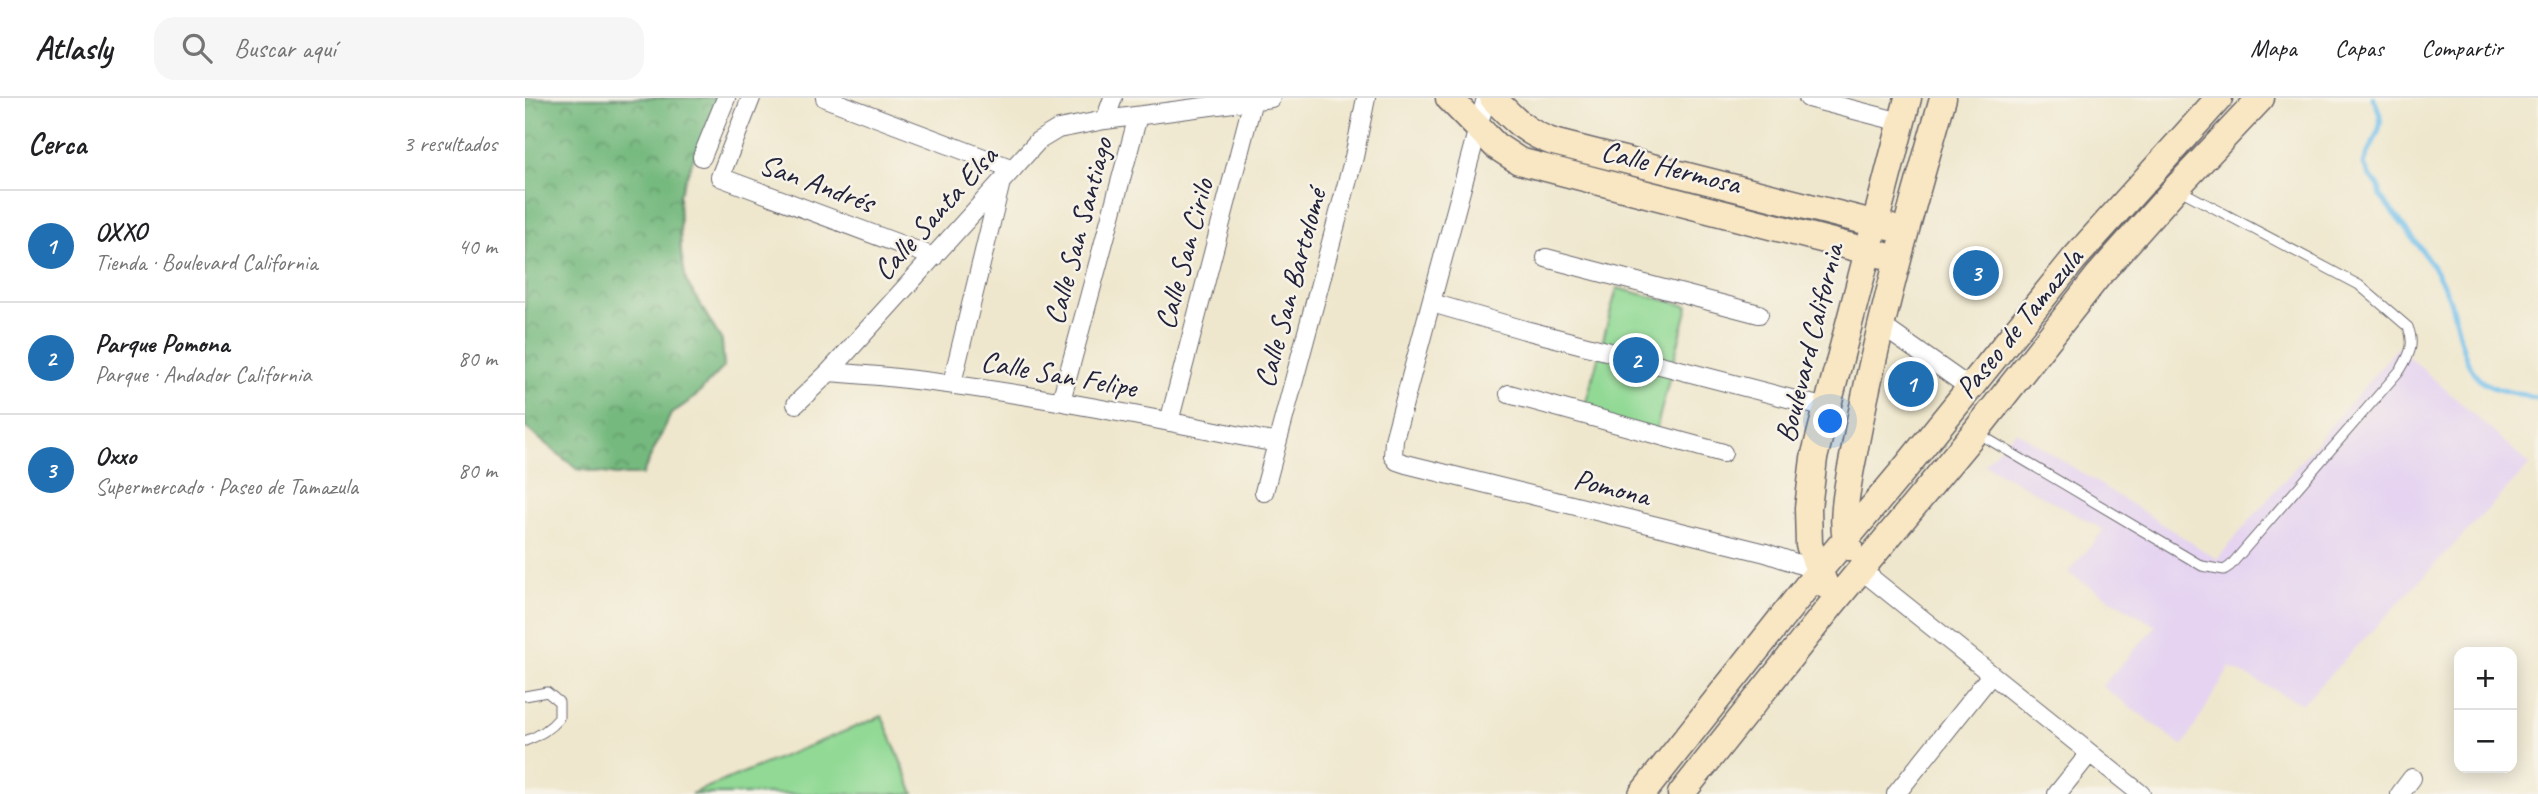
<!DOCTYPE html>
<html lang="es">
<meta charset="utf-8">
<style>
:root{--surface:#fff;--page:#f6f6f6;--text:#202124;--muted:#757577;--line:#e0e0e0;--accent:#1f6fb2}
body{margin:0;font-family:Caveat,sans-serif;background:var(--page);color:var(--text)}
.controls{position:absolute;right:21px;bottom:21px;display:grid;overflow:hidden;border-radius:14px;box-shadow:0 4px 18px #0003}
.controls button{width:63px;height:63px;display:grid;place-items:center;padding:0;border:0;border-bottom:2px solid var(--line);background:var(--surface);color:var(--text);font:35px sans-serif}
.you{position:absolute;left:1306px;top:324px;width:24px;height:24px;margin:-18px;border:5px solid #fff;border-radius:50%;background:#1a73e8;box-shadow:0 0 0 10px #1a73e833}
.badge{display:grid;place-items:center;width:46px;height:46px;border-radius:50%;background:var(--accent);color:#fff;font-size:23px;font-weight:700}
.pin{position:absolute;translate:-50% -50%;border:4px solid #fff;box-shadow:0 2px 7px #0006}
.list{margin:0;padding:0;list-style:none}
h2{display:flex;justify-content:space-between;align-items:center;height:91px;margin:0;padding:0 28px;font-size:30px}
h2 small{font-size:23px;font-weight:400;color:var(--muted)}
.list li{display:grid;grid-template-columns:46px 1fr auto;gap:21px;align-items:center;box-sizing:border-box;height:112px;padding:0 28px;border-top:2px solid var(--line)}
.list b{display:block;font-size:26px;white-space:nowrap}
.list p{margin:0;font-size:23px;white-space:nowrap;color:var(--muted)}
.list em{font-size:23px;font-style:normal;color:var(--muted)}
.icon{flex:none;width:38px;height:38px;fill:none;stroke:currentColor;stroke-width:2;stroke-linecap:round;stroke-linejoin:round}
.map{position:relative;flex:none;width:2013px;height:696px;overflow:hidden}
header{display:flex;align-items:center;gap:42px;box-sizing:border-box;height:98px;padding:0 35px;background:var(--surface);border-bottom:2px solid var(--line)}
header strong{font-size:33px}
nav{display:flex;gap:38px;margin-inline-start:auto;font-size:24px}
.search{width:490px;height:63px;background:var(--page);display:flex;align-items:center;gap:18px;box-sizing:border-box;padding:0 24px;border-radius:21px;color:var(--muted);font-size:26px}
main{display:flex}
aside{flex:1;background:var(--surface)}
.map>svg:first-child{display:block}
.built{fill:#e5d3f1}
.forest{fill:url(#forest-crowns);stroke:#4b6e5c;stroke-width:2}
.green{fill:#91d994;stroke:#5a7e68;stroke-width:2}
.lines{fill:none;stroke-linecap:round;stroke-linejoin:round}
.stream{stroke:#71c0ec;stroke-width:5}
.lane-casing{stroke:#6a676e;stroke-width:11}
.street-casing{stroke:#6a676e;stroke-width:20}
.secondary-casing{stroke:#6a676e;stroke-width:29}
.lane{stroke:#fff;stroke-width:9}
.street{stroke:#fff;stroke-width:18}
.secondary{stroke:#f9e7c3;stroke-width:26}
.labels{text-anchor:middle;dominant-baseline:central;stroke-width:5;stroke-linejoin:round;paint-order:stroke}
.street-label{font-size:30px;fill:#22223b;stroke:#f7f3e8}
</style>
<header>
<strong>Atlasly</strong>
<div class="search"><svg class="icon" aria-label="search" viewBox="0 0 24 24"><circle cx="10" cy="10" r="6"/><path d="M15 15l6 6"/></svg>Buscar aquí</div>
<nav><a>Mapa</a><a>Capas</a><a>Compartir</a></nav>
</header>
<main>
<aside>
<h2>Cerca<small>3 resultados</small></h2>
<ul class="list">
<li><span class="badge">1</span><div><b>OXXO</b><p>Tienda · Boulevard California</p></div><em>40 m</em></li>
<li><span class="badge">2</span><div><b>Parque Pomona</b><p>Parque · Andador California</p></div><em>80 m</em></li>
<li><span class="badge">3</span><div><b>Oxxo</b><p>Supermercado · Paseo de Tamazula</p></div><em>80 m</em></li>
</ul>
</aside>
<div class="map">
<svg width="2013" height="696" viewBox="0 0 2013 696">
<defs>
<pattern id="forest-crowns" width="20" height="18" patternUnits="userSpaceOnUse" patternTransform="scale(1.75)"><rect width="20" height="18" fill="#74b97e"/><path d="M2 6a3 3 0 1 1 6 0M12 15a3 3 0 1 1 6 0" fill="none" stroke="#5f9668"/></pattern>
</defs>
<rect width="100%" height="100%" fill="#f7f3e8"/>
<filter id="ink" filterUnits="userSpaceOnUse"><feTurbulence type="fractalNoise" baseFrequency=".0143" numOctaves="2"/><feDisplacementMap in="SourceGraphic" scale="14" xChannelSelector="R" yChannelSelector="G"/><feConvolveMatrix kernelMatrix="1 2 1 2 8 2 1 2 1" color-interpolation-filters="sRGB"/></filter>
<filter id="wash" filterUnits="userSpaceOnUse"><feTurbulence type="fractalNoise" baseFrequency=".00686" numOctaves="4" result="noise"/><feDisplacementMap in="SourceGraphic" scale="28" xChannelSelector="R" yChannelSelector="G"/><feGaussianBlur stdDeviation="1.57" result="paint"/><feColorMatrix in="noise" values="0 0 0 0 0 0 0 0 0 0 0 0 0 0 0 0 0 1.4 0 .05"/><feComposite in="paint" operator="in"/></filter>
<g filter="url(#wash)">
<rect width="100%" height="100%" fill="#efe7cd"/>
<!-- built -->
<path class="built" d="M1873,249L2005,367L1777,606L1705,569L1658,648L1577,588L1631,528L1543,475L1579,432L1459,366L1491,333L1692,461Z"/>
<!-- forest -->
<path class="forest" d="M0,0H193L154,97L156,155L161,183L197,243L199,269L169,300L146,316L117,377H91L52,371L0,329Z"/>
<!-- green -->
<path class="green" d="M1092,190L1163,208L1130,336L1058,315Z
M357,618L389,696H166Z"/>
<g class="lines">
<!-- stream -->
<path class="stream" d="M1848,0C1866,32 1846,38 1839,67L1845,79L1854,88L1856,99C1879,129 1905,158 1921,193C1934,220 1933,255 1952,279C1965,294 1995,295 2013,300"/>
</g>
</g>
<g filter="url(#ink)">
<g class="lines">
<!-- lane casing -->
<g class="lane-casing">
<path id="lane" d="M1451,334L1677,468L1699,472L1705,468L1876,271C1885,256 1890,246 1883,229L1834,187L1653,91
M0,598L22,594L34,604V620C24,632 14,638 0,643"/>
</g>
<!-- street casing -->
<g class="street-casing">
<path id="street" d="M226,0L195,79L409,159
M300,0L488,71
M961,0L869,342L868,358L872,363L881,366L1241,455L1294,473
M1283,0L1376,24
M580,22L588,0
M177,59L201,0
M1021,160L1234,216
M907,205L1000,232L1301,310
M1357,228L1445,290
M304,274C455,284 603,316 752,345
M427,285L475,88
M984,296L1198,355
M536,303L613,18
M271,306L304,274L513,43L533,31L580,22L746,0
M644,324L728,2
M739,394L829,59L841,0
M1336,472L1616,696
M1371,696L1466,577
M1532,696L1564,656
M1875,696L1887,680"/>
</g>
<!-- secondary casing -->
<g class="secondary-casing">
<path id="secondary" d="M924,0L971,48L994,63L1358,157
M968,0C988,21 1000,34 1028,44L1364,129
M1324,449C1312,427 1326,373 1330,349C1352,231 1385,115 1418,0
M1300,487L1284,447L1283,410L1289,360L1383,0
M1117,696L1294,473L1377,374L1549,161L1694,0
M1156,696L1308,505L1450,334L1573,178L1651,90L1736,0"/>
</g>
<!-- lane -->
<use href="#lane" class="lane"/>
<!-- street -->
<use href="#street" class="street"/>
<!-- secondary -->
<use href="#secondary" class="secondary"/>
</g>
</g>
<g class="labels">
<!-- street labels -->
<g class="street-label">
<text transform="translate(1146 69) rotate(14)">Calle Hermosa</text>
<text transform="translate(292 85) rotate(20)">San Andrés</text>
<text transform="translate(410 115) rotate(-48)">Calle Santa Elsa</text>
<text transform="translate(553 133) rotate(-75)">Calle San Santiago</text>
<text transform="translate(659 156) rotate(-75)">Calle San Cirilo</text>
<text transform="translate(765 190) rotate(-75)">Calle San Bartolomé</text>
<text transform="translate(1494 225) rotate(-51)">Paseo de Tamazula</text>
<text transform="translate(1284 245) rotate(-76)">Boulevard California</text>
<text transform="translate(534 276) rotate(10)">Calle San Felipe</text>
<text transform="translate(1087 389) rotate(14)">Pomona</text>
</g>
</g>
</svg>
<div class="controls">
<button>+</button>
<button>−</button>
</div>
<div class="you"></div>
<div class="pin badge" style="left:1386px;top:286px">1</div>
<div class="pin badge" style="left:1111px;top:262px">2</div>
<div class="pin badge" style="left:1451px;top:175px">3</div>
</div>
</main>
